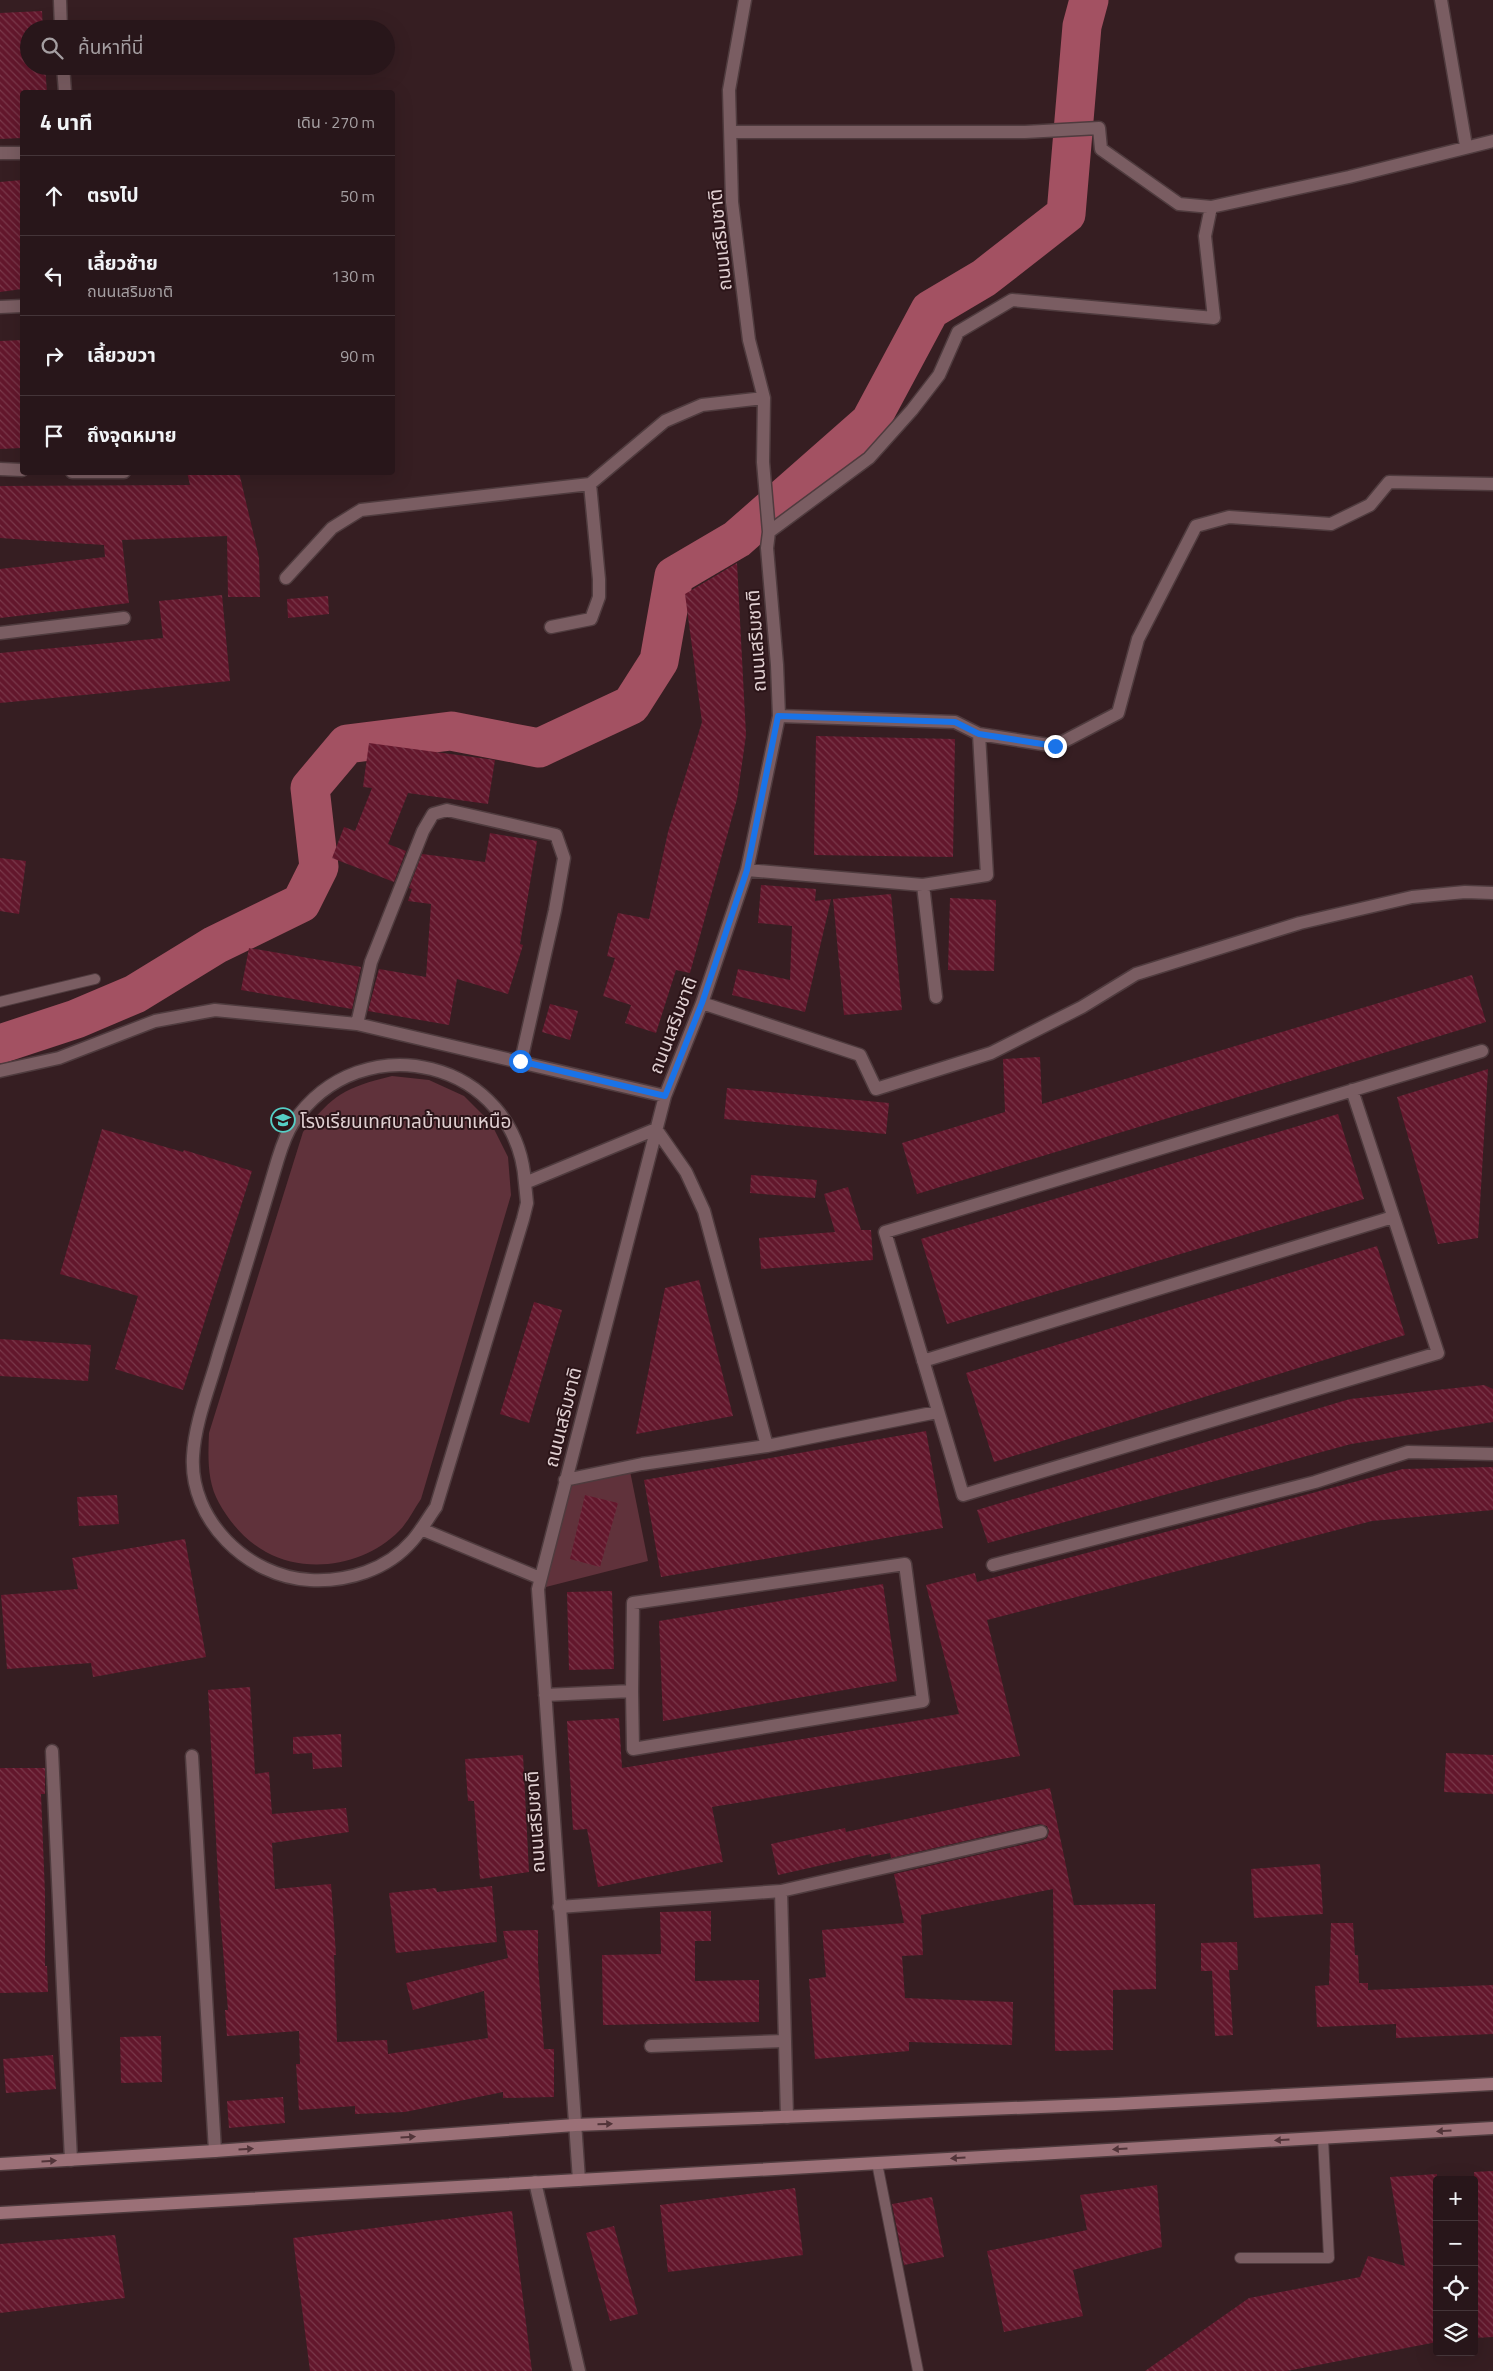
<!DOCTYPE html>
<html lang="th">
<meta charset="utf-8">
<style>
:root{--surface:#28161a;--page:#301f23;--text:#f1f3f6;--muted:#a59fa2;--line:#443539}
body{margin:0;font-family:"Titillium Web","Noto Sans Thai",sans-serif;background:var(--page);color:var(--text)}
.controls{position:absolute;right:15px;bottom:15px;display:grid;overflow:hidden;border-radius:5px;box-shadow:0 5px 20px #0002}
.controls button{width:45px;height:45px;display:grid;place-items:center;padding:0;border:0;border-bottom:1px solid var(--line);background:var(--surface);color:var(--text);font:25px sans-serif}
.stop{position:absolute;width:15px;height:15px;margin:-11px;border:4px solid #1a73e8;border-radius:50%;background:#fff}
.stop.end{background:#1a73e8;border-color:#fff;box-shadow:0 1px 5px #0008}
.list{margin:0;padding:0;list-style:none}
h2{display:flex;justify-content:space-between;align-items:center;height:65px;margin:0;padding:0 20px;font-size:21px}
h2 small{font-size:16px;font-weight:400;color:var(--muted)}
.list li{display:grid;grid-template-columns:32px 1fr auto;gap:15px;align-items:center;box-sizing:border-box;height:80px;padding:0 20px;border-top:1px solid var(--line)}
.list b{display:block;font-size:19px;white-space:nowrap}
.list p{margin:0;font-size:16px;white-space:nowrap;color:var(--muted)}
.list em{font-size:16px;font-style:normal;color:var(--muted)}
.icon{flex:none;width:28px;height:28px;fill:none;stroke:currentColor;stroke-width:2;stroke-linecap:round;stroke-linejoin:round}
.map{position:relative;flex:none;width:1493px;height:2371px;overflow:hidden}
.search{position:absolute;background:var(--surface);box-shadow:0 5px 20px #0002;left:20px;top:20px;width:375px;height:55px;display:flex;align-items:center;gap:12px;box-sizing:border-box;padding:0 18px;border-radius:28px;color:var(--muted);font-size:19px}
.panel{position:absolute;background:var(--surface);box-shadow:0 5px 20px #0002;left:20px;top:90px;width:375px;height:385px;border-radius:5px}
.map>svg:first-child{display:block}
.green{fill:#60323b}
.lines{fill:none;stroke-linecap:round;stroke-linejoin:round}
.river{stroke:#a35162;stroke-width:39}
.building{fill:url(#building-back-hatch)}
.service-casing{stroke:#4f3b3e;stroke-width:12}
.minor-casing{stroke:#4f3b3e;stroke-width:15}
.secondary-casing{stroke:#4f3b3e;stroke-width:15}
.service{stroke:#7a5d62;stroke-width:10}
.minor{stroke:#7a5d62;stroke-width:12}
.secondary{stroke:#9b7077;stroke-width:12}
.oneway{fill:#523439}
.route{stroke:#1a73e8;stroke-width:6}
.labels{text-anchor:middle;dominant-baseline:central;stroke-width:4;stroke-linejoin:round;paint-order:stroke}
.street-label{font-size:19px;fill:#e0cfd1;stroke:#2b1418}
.poi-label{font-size:19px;fill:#e0cfd1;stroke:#2b1418;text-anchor:start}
</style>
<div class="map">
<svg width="1493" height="2371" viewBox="0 0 1493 2371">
<defs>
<pattern id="building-back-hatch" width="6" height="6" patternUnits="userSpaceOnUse" patternTransform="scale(1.25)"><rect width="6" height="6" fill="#63172c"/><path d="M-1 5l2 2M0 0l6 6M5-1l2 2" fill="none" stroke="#79384a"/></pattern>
</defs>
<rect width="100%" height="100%" fill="#361e22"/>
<!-- green -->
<path class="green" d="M392,1076L429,1080L464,1096L491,1123L508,1157L511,1195L421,1499C414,1509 408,1522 399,1531C366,1565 308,1575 266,1552C246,1541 230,1523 219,1503C207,1482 208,1457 209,1433L303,1132C334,1094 344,1088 392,1076Z
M629,1466L648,1561L538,1589L565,1480Z"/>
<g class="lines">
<!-- river -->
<path class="river" d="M0,1044L76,1019L135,994L215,945L301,903L319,867L310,788L347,744L451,731L539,748L631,705L659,661L674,576L737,539L870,422L930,310L984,278L1066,214L1082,26L1089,0"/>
</g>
<!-- building -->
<path class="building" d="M42,11L43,29H29V66H45L47,92H22V138L0,139V13Z
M22,180V289L0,292V182Z
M22,340V448L0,449V341Z
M187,472H239L259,558L260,597H228L227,536L122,540L129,603L0,618V569L105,557L104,545L0,538V486L190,485Z
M737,563L746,735L737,799L690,973L676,970L656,1033L625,1023L631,1005L603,996L615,958L607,956L618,913L649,919L668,832L702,722L685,594Z
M222,595L230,681L0,703V653L163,638L159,601Z
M328,596L329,614L288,618L287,599Z
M816,736L955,739L953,857L814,855Z
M369,743L495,760L488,804L408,793L388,844L406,851L394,882L332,858L344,827L355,831L372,788L363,787Z
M490,833L537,841L520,944L523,945L508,994L457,979L449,1025L368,1011L379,969L426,977L431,904L408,901L412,889L409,888L422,854L485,862Z
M0,858L26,861L19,914L0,911Z
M761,885L816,889L815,901L831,899L805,1012L732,995L738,969L790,980L792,926L758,923Z
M891,894L902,1010L844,1015L833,899Z
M950,898L996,900L994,971L948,970Z
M249,948L361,967L352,1009L241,990Z
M1472,975L1486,1022L917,1194L902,1143L1005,1112L1003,1059L1040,1057L1042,1104Z
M550,1004L578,1011L570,1040L542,1032Z
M1488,1069L1478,1238L1438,1244L1397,1097Z
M727,1088L889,1103L886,1134L724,1119Z
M1338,1114L1364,1199L947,1324L921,1239Z
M102,1129L183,1152L184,1150L252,1171L183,1390L115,1369L138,1296L60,1274Z
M751,1175L817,1180L815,1198L750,1193Z
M848,1187L861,1230H871L873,1260L761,1269L759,1238L835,1232L824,1194Z
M1377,1246L1405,1335L994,1462L966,1373Z
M699,1280L733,1416L636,1434L665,1288Z
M534,1302L562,1310L529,1423L500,1414Z
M0,1339L91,1345L88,1381L0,1376Z
M1484,1385L1493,1389V1422L1351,1444L988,1543L977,1510L1350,1399Z
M926,1431L943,1528L661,1577L644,1480Z
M1493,1467V1510L1372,1521L987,1620L1020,1756L712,1807L723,1862L598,1887L587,1829L573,1830L567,1721L619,1718L622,1768L959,1714L926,1585L975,1573L977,1582L1403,1469Z
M117,1495L119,1524L79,1526L77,1497Z
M585,1495L618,1503L600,1567L570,1559Z
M185,1539L206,1657L93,1677L91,1663L7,1669L1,1595L78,1589L72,1558Z
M883,1584L897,1681L663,1721L659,1621Z
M612,1591L614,1669L569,1670L567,1592Z
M250,1687L255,1774L269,1772L272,1814L346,1808L349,1832L272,1843L275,1889L331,1884L336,1955H334L337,2042L387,2040L388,2054L488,2038L484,1991L413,2010L406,1983L508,1958L503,1931L538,1930V1963L544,2049H554V2097L503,2098V2092L405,2112L355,2114V2106L299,2110L296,2064H300L299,2031L227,2036L225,2010H228L220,1914L208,1690Z
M341,1734L342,1767L313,1769L312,1753L293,1754V1737Z
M1446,1753L1493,1755V1794L1444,1792Z
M523,1755L529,1872L480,1879L474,1801H468L465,1759Z
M0,1768H45V1794H41L45,1894V1966H47L48,1992L0,1993Z
M1050,1788L1074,1905L1155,1904L1156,1989L1113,1990V2050L1055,2051L1053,1889L921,1915L923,1955L902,1956L905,1998L1013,2002L1012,2045L909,2042V2051L815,2059L809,1979L826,1977L822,1930L904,1923L894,1874L1043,1840L1047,1838L1049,1831L1047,1826L1039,1824L891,1858L890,1853L871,1857V1854L778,1875L771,1844L845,1828L846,1832Z
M1320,1864L1323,1914L1254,1918L1251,1869Z
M492,1886L497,1942L396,1953L389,1893L436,1888L437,1892Z
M711,1911V1941H695V1981L759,1980V2022L603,2025L602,1955L661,1954L660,1912Z
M1331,1923H1353L1355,1955H1358L1359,1983H1368V1990L1493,1985V2034L1396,2038V2024L1317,2027L1315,1986L1329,1985Z
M1237,1942L1238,1970H1229L1233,2035L1215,2036L1212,1971H1201V1943Z
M161,2036L162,2082L121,2083L120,2037Z
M53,2055L56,2089L6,2093L3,2059Z
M283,2097L285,2123L229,2128L227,2101Z
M1493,2171V2337L1474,2338V2172Z
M1437,2174V2342L1287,2371H1145L1249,2298L1360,2277L1368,2256L1405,2266L1390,2177Z
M1157,2185L1162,2247L1073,2270L1083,2316L1004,2332L987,2251L1087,2230L1080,2195Z
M795,2188L803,2255L668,2272L660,2205Z
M932,2197L944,2257L904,2265L892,2204Z
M512,2211L532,2371H310L293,2238Z
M614,2226L638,2314L610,2321L586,2233Z
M115,2235L125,2298L0,2313V2244Z"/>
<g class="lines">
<!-- service casing -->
<g class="service-casing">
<path id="service" d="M0,1002L95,979
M877,2163L918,2371
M1240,2258H1329L1323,2138"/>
</g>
<!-- minor casing -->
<g class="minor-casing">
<path id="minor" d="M1441,0L1466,146
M60,1L61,29
M63,66L65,92
M731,132H1025L1099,128L1101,149L1179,204L1211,207L1349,177L1493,141
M0,153H22
M0,307L22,306
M0,469L22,470
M72,472H124
M769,532L869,458L912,410L939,375L958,332L1012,300L1214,318L1205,236L1211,207
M286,578L332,528L361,510L590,484
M551,627L591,619L599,597V579L590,484L665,421L702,405L764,398
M0,633L124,618
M779,716L955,722L979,734L1055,746L1118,713L1138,639L1196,526L1229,517L1331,524L1370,505L1389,482L1493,484
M747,870L923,885L936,997
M923,885L987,875L979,734
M702,1003L860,1055L876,1089L991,1053L1082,1007L1136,974L1300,923L1412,897L1465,892L1493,893
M357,1024L371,962L423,831L433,814L447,810L556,835L564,858L555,910L521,1061
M0,1071L59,1058L155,1021L215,1010L357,1024L665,1096
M1352,1090L1438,1353L963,1495L885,1232L1482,1051
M525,1183L527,1203L523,1219L436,1507C428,1518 421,1531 412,1541C387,1570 347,1582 310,1580C248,1577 189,1520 193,1456C195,1421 210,1386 219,1353C239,1290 258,1226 277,1162C281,1149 285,1135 293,1123C361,1022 517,1060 525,1183L656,1129L686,1172L704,1211L767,1446
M923,1361L1393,1217
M565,1480L642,1464L767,1446L937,1412
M421,1529L540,1578
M993,1565L1315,1482L1408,1452L1493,1454
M545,1695L632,1691L633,1603L905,1564L923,1701L633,1749L632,1691
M52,1751L71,2160
M192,1756L215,2151
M559,1907L781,1891
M651,2046L785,2041
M787,2117L781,1891L1041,1832
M579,2180L538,1589L665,1096L702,1003L747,870L779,716L777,665L767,548L769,532L763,462L764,398L749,340L732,202L729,90L745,0
M535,2182L579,2371"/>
</g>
<!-- secondary casing -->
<g class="secondary-casing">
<path id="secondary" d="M0,2164L215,2151L575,2125L1116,2104L1493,2084
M0,2213L1493,2128"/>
</g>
<!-- service -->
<use href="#service" class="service"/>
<!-- minor -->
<use href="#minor" class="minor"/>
<!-- secondary -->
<use href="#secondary" class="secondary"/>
</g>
<!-- one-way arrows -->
<defs><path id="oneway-solid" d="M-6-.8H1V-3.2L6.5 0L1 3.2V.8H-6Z" transform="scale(1.25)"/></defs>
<g class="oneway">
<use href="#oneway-solid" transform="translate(605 2124) rotate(-2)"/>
<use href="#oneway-solid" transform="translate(1444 2131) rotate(177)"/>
<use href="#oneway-solid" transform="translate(408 2137) rotate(-4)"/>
<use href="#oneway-solid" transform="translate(1282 2140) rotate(177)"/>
<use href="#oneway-solid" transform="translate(246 2149) rotate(-4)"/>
<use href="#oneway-solid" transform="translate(1120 2149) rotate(177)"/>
<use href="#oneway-solid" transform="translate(958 2158) rotate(177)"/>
<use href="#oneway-solid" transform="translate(49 2161) rotate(-3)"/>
</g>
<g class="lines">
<!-- route -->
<path class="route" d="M520,1061L665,1096L702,1003L747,870L778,716L955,722L979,734L1055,746"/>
</g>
<!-- icons -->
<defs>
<g id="school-ring" transform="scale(1.25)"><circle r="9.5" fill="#2b1418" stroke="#55cec5" stroke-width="1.5"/><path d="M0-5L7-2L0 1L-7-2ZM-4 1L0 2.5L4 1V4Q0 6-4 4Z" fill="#55cec5"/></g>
</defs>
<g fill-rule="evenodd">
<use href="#school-ring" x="283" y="1120"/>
</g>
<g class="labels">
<!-- street labels -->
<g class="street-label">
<text transform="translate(719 240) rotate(-96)">ถนนเสริมชาติ</text>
<text transform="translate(755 641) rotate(-94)">ถนนเสริมชาติ</text>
<text transform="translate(672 1025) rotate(-69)">ถนนเสริมชาติ</text>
<text transform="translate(562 1417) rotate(-76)">ถนนเสริมชาติ</text>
<text transform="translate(534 1822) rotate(-94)">ถนนเสริมชาติ</text>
</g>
<!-- poi labels -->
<g class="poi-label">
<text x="300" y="1120">โรงเรียนเทศบาลบ้านนาเหนือ</text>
</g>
</g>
</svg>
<div class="controls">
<button>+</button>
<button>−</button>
<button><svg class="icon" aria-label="locate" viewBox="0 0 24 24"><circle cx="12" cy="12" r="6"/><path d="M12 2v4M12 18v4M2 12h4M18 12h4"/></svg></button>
<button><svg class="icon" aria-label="layers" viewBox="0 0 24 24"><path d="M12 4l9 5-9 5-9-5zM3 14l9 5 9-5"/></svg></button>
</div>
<div class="stop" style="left:520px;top:1061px"></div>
<div class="stop end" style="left:1055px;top:746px"></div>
<div class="search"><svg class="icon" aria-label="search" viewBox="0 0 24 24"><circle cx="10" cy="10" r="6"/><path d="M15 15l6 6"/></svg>ค้นหาที่นี่</div>
<section class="panel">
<h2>4 นาที<small>เดิน · 270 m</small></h2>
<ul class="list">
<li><svg class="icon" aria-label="ahead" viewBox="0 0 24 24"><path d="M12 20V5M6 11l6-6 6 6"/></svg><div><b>ตรงไป</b></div><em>50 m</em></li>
<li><svg class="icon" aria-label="left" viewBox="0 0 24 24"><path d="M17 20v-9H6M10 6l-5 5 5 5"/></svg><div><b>เลี้ยวซ้าย</b><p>ถนนเสริมชาติ</p></div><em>130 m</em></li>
<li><svg class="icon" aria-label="right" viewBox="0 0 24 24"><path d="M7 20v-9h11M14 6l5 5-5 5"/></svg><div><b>เลี้ยวขวา</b></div><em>90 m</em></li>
<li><svg class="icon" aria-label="arrive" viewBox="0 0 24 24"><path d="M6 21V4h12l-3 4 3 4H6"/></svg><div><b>ถึงจุดหมาย</b></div></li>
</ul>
</section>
</div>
